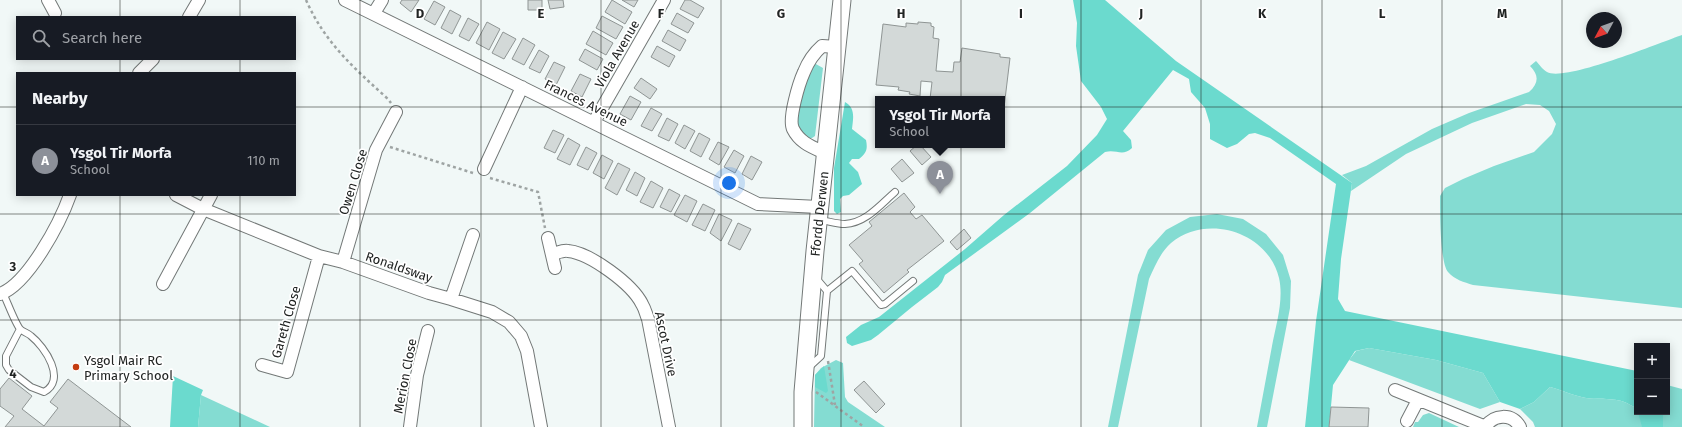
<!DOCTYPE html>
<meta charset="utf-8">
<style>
:root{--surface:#171b24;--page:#20242c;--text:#f1f3f6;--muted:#9ea1a6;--line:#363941;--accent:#8c9099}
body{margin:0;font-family:"Fira Sans",sans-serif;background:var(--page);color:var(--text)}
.controls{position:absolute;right:12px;bottom:12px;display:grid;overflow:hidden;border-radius:0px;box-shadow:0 2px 10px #0003}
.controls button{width:36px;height:36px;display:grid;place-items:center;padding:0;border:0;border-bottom:1px solid var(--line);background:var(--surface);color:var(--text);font:20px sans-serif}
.compass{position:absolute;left:1586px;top:12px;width:36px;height:36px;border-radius:50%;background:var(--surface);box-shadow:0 2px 10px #0003;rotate:229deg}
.you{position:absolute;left:729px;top:183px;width:14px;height:14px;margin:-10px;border:3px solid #fff;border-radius:50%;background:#1a73e8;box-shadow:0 0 0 6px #1a73e833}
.badge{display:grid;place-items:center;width:26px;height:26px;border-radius:50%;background:var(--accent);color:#fff;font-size:13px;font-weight:700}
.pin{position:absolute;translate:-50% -33px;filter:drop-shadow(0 1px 2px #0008)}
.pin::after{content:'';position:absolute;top:21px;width:14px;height:12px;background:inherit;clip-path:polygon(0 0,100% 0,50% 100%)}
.popup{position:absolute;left:875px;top:96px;width:130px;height:52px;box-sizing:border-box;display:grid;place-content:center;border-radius:0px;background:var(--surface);filter:drop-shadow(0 1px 3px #0005);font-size:13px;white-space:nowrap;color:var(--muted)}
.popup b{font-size:15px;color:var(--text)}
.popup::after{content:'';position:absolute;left:50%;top:100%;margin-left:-8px;border:8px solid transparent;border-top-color:var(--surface)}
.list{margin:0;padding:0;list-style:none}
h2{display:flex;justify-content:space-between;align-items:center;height:52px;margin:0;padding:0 16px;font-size:17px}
h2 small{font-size:13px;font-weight:400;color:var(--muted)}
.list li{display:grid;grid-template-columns:26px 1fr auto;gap:12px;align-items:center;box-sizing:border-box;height:72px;padding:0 16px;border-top:1px solid var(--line)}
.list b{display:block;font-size:15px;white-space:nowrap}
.list p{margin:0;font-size:13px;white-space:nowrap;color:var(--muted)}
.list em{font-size:13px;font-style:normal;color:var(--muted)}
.icon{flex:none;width:22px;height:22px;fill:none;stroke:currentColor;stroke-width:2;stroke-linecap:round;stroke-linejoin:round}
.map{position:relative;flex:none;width:1682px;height:427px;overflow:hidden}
.search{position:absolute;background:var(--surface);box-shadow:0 2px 10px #0003;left:16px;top:16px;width:280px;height:44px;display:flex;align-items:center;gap:10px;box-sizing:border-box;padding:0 14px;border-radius:0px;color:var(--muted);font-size:15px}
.panel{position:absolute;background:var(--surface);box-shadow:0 2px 10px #0003;left:16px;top:72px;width:280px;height:124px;border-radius:0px}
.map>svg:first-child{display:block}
.green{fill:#84dcd2}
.forest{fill:#6bdace}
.building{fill:#d3d9d8;stroke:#8f9594}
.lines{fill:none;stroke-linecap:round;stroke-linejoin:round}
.lane-casing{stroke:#737877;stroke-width:8}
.street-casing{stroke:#737877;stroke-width:14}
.secondary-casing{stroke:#737877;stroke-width:19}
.path{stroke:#9ea4a3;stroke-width:2.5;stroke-dasharray:3 3;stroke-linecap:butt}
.lane{stroke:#fff;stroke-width:6}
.street{stroke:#fff;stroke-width:12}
.secondary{stroke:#fff;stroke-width:17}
.grid{fill:none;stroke:#212423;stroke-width:1;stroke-opacity:0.55}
.poi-dot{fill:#c43c10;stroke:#fff;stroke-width:1.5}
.labels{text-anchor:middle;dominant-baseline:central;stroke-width:3.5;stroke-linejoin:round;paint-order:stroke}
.street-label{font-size:13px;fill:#212423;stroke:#fff}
.poi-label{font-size:13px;fill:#212423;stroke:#fff;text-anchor:start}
.grid-label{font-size:13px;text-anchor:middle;font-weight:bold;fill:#212423;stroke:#fff;stroke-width:3.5;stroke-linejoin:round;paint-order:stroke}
</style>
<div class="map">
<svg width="1682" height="427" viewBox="0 0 1682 427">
<rect width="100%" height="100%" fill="#f1f8f7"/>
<!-- green -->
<path class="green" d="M1682,35V308L1473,285C1464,282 1455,280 1448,272C1440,263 1440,211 1440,196L1445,188L1463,179L1494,166L1534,152L1552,134L1556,124L1549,111L1540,105L1526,104L1472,123L1406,154L1351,191L1352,183L1342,175L1366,166L1432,129L1469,113L1529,92C1539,83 1539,75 1530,66L1536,61C1539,64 1543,70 1547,72C1565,82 1659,43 1682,35Z
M814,63L823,68L815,136L812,138H808C802,133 796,126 796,117C797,102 809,77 814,63Z
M1217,214L1243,219L1266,234L1283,255L1291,281L1290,308L1267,427H1257C1262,400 1267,373 1272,346C1276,324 1284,300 1279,278C1268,232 1207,213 1171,243C1160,253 1155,266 1149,279L1118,427H1108L1138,275L1148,250L1166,230L1190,217Z
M1369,348L1436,360L1483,373L1500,402L1480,409L1349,360L1356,351Z
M836,360L843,363L845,397L848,402L885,427H814L815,375L821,368Z
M1667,385L1682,389V427H1535L1533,422L1520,409L1534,402L1550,387C1562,390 1574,396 1586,398C1608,401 1617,395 1637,409V412L1662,413L1663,412H1667Z
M201,395L270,427H198Z
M1429,413L1459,427H1413L1415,422H1418L1423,415Z"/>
<!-- forest -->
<path class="forest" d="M1073,0H1105L1176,61L1352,183L1341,259L1338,299L1345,311L1637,371V409C1617,395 1608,401 1586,398C1574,396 1562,390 1550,387L1534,402L1520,409L1500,402L1483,373L1436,360L1369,348L1355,351L1333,385L1329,427H1305L1316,321L1336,184L1270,138L1255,133L1249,134L1237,144L1227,148L1210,139V124L1205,108L1191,92L1189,79L1173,70L1123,131L1131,140L1132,148C1122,157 1117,149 1105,152L1030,213L945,275L942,282L938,287L912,307L878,335L871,340L852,346L847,343L846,337L861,325L879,317L965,249L1004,215L1067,166L1097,135L1107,119L1101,107L1081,81L1076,46L1077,23Z
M845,102C856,108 853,119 852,129L866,140C868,150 866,153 859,159H852L849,163L858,172L862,184L849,195L843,196L840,199L841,212L837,214L834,211V168Z
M824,366L828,391L826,393L815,387V375Z
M173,376L203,390L201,395L198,427H170Z
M1638,412H1663V427H1642Z"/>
<!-- building -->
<path class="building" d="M402,0H419L411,12L400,3Z
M528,0H542V10H528Z
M548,0H563L564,7L550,9Z
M612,0L632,12L625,24L605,12Z
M622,0H638L634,7Z
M685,0H690L704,8L698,18L680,9Z
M434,1L445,7L435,25L424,19Z
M450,10L461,16L452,34L441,28Z
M677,13L694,23L688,33L671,24Z
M602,16L623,27L616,39L596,28Z
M468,18L479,24L469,41L459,36Z
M487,22L500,29L489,50L476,43Z
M918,22L931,23V26L934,27L933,38L939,39L936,71L953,72L954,62H960L962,48L1000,54V57L1010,58L1003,116L1002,99H930L932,82L921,81L920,96L909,94L910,92L898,90L899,87L876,85L883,24L906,27V23L918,24Z
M668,30L686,40L680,51L662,41Z
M593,31L613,43L606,55L586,44Z
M503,32L516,39L504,59L492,53Z
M523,38L535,45L524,65L512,59Z
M657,46L675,56L669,67L651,57Z
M585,49L603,59L597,70L579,60Z
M539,50L549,56L540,73L529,68Z
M554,62L565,67L556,85L545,79Z
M580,74L591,79L582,97L571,91Z
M641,78L657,89L650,99L634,88Z
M630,96L641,102L631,120L620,114Z
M651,108L662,114L652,131L641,126Z
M667,118L678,124L669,141L658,136Z
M684,125L695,131L685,149L675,143Z
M553,130L564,135L555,153L544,148Z
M699,133L710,139L701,157L690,151Z
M568,138L580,145L570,165L557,159Z
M718,142L729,147L719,165L709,159Z
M917,145H920L931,157L922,165L910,151Z
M586,147L597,153L588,170L577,165Z
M734,150L744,156L735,173L724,167Z
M602,155L613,161L604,179L593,173Z
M751,156L762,162L752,180L742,174Z
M902,159L914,173L902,182L891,169Z
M618,163L630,169L617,195L605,188Z
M635,172L645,178L637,196L626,190Z
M651,181L663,188L653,208L640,202Z
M669,189L680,195L671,212L660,207Z
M904,193L915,207L910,212L916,219L922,215L944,241L907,270L909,272L884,293L859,264L863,261L849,245L872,226L869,222Z
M685,195L697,201L687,222L674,215Z
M703,204L715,210L705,231L692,225Z
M719,214L732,220L721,241L710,233Z
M738,223L751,229L740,250L728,244Z
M964,229L971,238L957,250L950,242Z
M9,378L32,396L22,409L44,426L58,408L50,402L68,379L131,427H5L14,416L0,406V389Z
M864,381L885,404L876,413L854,390Z
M1331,407L1369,408L1368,427H1329Z"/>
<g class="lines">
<!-- lane casing -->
<g class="lane-casing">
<path id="lane" d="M820,220C828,221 837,224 845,224C866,223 881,204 895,192
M827,291L852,271L881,305L885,304L913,281
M3,293C7,301 15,323 20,329C23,332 28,333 31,336C45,347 67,380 44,392L31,387L9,370L6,365V356L20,329
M808,368L821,356L827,291L816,278"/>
</g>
<!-- street casing -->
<g class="street-casing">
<path id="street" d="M48,0L55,13
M345,0L758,204L819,207
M374,13L382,0
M189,17L199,0
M139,73L153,59
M594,122L664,0
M825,153C812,147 800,143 793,129C788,119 799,83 804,72C808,62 814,53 822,46L837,47
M484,169L522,87
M176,195L203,209L319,256L343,262L429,293L451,299L492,312L509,322L521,336L527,351L541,427
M548,238L555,268
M552,254C557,253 563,250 568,251C590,253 632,284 642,304C645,309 646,314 648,319L669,427
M343,262L376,150L396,112
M163,284L211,195
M0,294C28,284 60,223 70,195
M451,299L473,235
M262,365L287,372L319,256
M1395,390L1486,427
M1407,421L1418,400
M410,427L417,375L428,331
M1485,427C1494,414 1512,413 1520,427"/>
</g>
<!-- secondary casing -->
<g class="secondary-casing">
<g id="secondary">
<path id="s1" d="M803,427V392L815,251L842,0"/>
</g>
</g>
<!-- path -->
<path class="path" d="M306,0C325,43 354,68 388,99L391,103
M390,147L473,173
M490,178L538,192L545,228
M828,361L835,405
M816,392L864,427"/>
<!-- lane -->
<use href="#lane" class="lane"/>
<!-- street -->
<use href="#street" class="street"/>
<!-- secondary -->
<use href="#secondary" class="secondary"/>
</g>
<!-- grid -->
<path class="grid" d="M120,0V17M240,0V17M360,0V427M481,0V427M601,0V427M721,0V427M841,0V427M961,0V427M1081,0V427M1201,0V427M1322,0V427M1442,0V427M1562,0V427M120,59V73M240,59V73M0,107H17M295,107H1682M120,195V427M240,195V427M0,214H1682M0,320H1682"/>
<!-- markers -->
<circle class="poi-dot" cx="76" cy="367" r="4"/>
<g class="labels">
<!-- street labels -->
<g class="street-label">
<text transform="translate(617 54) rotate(-60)">Viola Avenue</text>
<text transform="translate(586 103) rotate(26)">Frances Avenue</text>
<text transform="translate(353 182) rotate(-73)">Owen Close</text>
<text stroke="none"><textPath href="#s1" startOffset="214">Ffordd Derwen</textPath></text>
<text transform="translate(399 267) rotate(19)">Ronaldsway</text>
<text transform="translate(286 322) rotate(-74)">Gareth Close</text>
<text transform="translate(666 344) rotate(78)">Ascot Drive</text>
<text transform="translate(405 376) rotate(-79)">Merion Close</text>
</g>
<!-- poi labels -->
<g class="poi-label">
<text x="84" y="360">Ysgol Mair RC<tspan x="84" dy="15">Primary School</tspan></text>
</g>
</g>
<g class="grid-label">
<text x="420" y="18">D</text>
<text x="541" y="18">E</text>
<text x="661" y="18">F</text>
<text x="781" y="18">G</text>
<text x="901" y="18">H</text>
<text x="1021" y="18">I</text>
<text x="1141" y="18">J</text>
<text x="1262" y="18">K</text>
<text x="1382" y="18">L</text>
<text x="1502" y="18">M</text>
<text x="13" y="271">3</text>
<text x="13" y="378">4</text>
</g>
</svg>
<div class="controls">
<button>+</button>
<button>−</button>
</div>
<svg class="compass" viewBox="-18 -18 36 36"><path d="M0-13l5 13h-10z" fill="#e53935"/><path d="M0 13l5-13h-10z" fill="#9ea1a6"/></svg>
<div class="you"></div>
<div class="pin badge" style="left:940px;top:194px">A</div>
<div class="popup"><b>Ysgol Tir Morfa</b>School</div>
<div class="search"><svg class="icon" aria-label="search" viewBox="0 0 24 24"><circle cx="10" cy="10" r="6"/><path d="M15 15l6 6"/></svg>Search here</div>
<section class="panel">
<h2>Nearby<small></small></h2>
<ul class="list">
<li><span class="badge">A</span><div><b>Ysgol Tir Morfa</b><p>School</p></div><em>110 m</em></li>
</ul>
</section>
</div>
